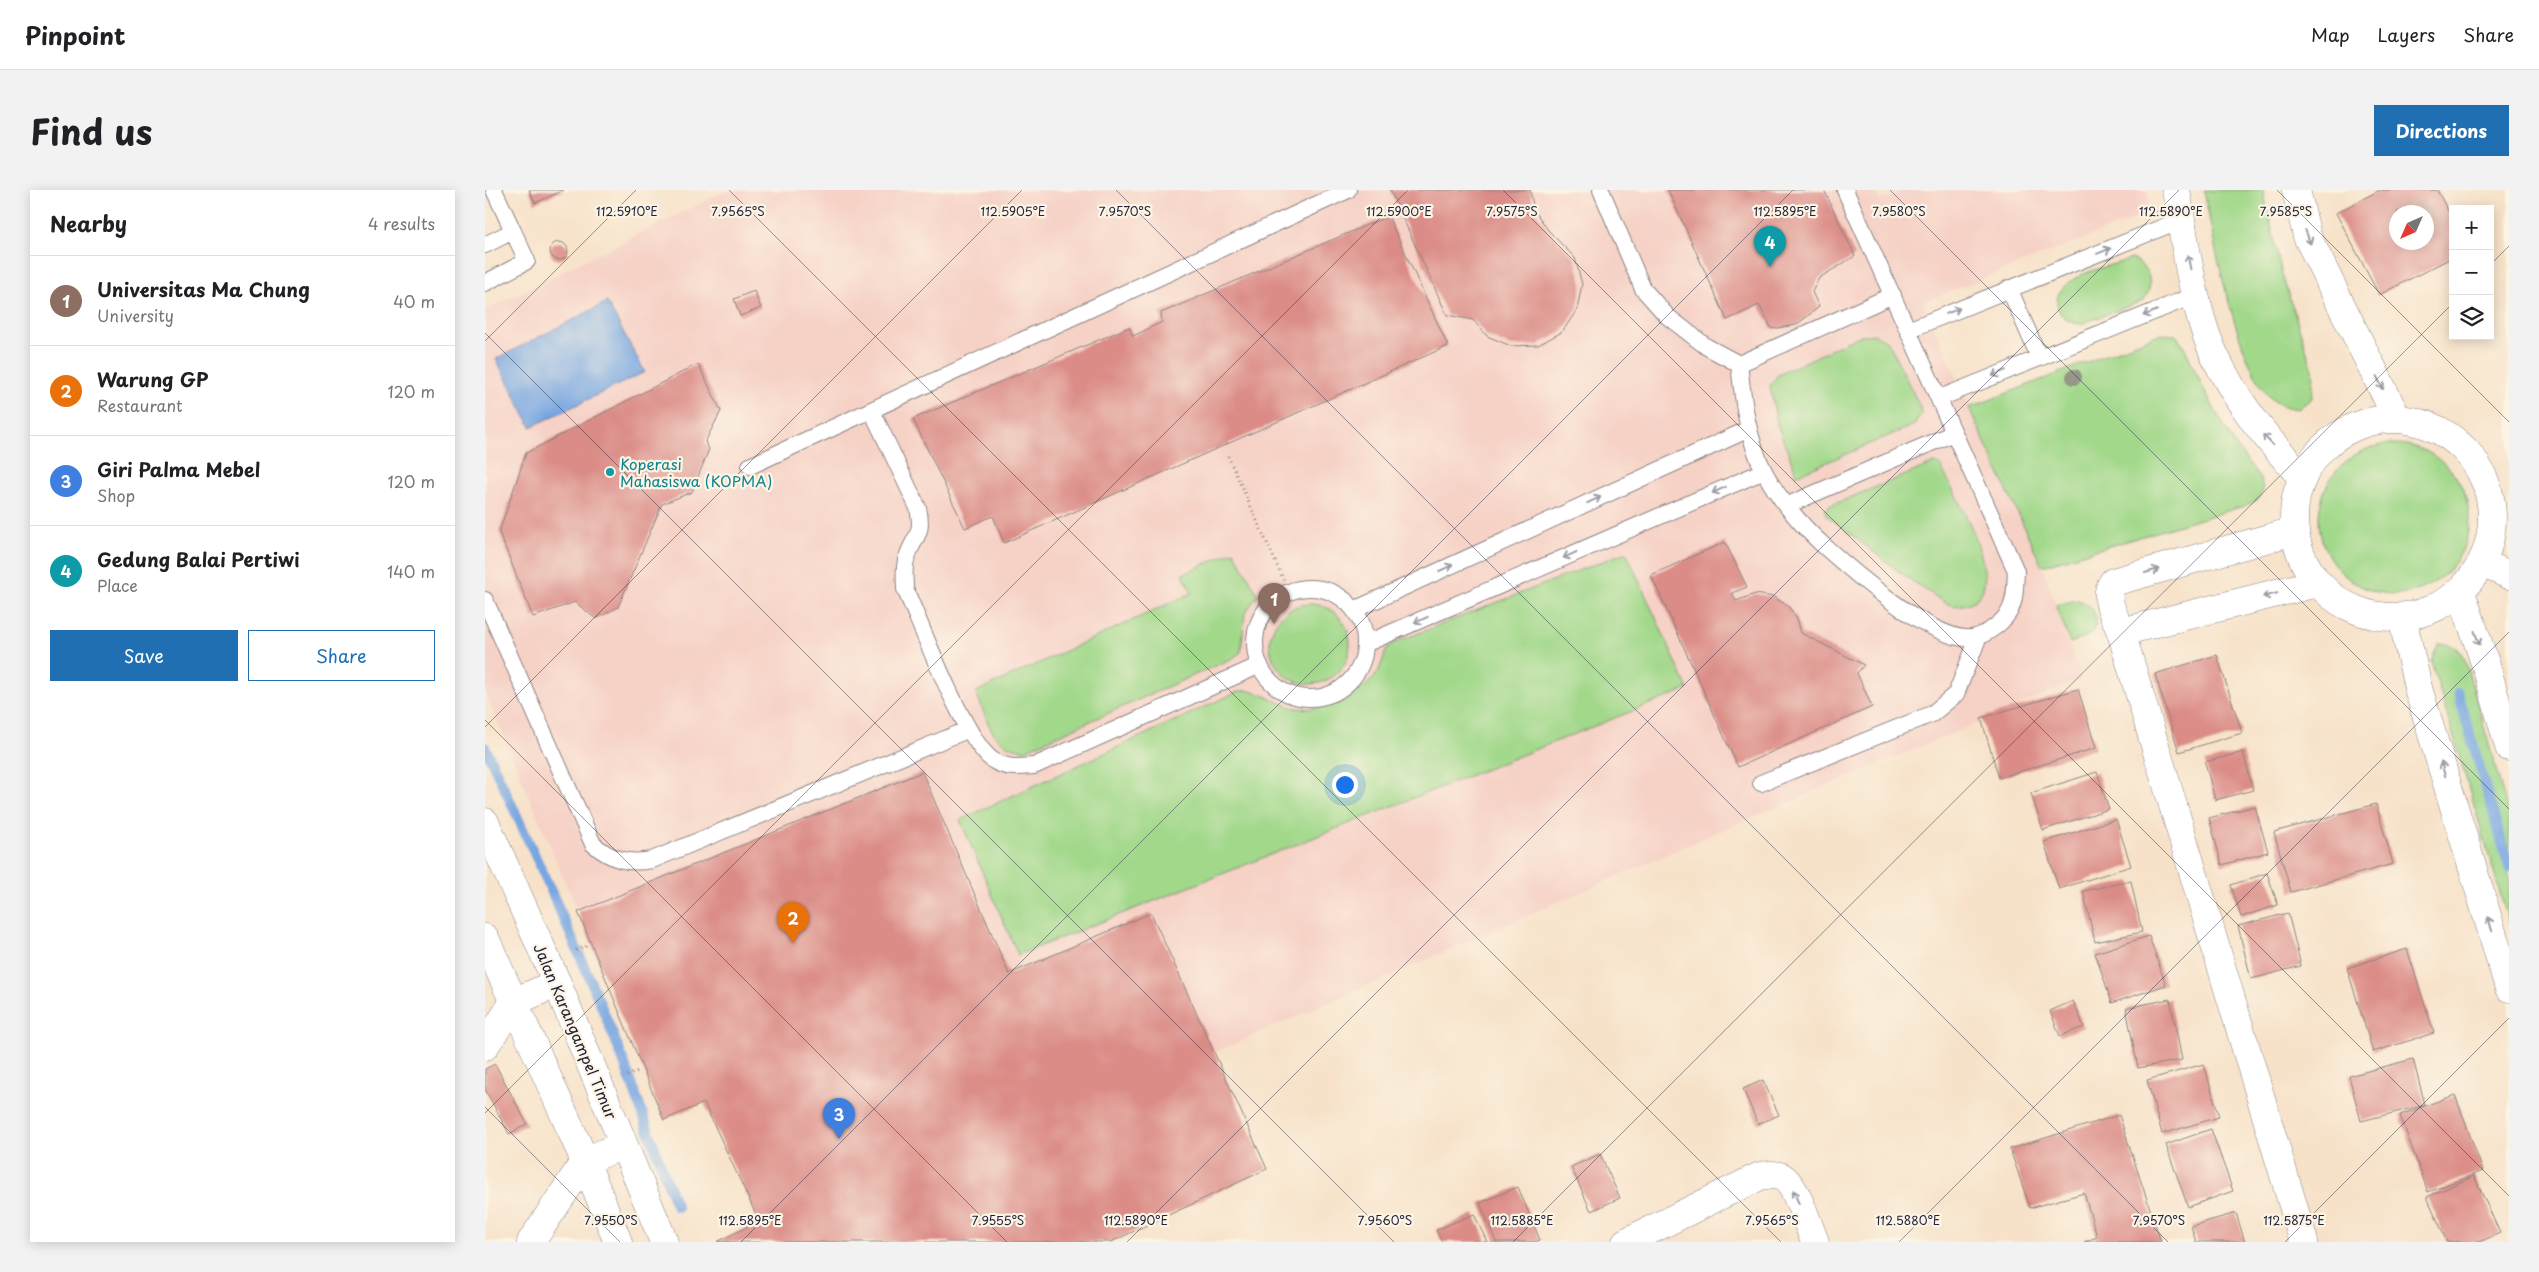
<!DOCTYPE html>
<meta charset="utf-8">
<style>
:root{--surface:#fff;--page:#f2f2f2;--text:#202124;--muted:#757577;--line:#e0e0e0;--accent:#1f6fb2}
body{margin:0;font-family:"Playpen Sans",sans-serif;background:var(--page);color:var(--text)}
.controls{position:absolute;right:15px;top:15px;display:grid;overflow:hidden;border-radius:0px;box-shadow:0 2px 12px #0003}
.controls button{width:45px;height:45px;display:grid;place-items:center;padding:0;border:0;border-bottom:1px solid var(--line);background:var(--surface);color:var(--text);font:25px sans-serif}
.compass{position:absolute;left:1904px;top:15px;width:45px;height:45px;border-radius:50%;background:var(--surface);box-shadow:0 2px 12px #0003;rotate:225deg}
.you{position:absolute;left:859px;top:594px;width:18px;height:18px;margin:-12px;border:4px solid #fff;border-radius:50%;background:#1a73e8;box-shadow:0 0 0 8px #1a73e833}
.badge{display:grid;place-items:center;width:32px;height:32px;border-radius:50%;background:var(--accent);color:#fff;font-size:16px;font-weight:700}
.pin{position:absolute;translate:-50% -41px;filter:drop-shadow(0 1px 2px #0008)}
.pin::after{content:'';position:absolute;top:26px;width:18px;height:15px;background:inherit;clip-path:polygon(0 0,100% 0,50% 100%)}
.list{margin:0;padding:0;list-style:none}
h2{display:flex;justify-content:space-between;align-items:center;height:65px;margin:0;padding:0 20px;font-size:21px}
h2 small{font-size:16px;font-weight:400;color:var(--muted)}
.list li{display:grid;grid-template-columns:32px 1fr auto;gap:15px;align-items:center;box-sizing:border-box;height:90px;padding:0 20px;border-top:1px solid var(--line)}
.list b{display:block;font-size:19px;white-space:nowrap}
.list p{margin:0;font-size:16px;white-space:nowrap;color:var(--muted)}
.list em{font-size:16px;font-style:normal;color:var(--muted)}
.actions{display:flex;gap:10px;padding:15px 20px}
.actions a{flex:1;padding:11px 0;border:1px solid var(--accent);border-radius:0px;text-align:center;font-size:18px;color:var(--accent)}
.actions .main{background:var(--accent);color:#fff}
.icon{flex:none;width:28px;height:28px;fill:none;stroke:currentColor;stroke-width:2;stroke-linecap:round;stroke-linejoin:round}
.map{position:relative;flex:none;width:2024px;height:1052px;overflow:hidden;border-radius:0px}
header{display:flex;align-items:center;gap:30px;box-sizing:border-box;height:70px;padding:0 25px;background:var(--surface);border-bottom:1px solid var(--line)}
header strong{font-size:24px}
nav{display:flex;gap:28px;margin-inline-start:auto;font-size:18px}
.intro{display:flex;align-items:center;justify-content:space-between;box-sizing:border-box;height:120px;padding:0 30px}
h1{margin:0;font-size:35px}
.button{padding:12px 22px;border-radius:0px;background:var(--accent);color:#fff;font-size:18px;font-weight:700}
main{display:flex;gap:30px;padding:0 30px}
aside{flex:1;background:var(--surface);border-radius:0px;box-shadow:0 2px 12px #0003}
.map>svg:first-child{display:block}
.built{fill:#f6d1c6}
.green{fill:#a1d88a;stroke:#627d62}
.water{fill:#77a6e1;stroke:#4c648e}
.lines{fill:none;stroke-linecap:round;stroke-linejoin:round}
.stream{stroke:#77a6e1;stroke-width:10}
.building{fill:#db8c87;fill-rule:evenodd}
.service-casing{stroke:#8c8282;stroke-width:18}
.minor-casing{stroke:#8c8282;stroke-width:29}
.tertiary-casing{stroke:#8c8282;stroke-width:29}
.path{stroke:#8c8282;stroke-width:3;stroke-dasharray:1 4;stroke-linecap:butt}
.service{stroke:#fff;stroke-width:16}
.minor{stroke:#fff;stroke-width:28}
.tertiary{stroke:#fff;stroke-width:28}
.tree{fill:#979788}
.oneway{stroke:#9c9ca7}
.ticks{fill:none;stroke:#22223b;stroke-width:1;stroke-opacity:0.45}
.culture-dot{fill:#0f9aa8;stroke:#fcf5e5;stroke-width:2}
.labels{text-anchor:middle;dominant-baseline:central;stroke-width:4.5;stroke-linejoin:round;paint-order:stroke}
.culture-label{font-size:15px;fill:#0d838f;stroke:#fcf5e5;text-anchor:start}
.street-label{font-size:15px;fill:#22223b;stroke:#fcf5e5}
.ticks-label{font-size:12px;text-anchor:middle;fill:#22223b;stroke:#fcf5e5;stroke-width:4.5;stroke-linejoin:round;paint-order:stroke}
</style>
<header>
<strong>Pinpoint</strong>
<nav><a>Map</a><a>Layers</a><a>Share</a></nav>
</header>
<div class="intro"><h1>Find us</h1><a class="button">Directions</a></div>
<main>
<aside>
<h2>Nearby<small>4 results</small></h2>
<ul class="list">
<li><span class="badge" style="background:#8d6e63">1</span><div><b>Universitas Ma Chung</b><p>University</p></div><em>40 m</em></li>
<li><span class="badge" style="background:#e8710a">2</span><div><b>Warung GP</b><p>Restaurant</p></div><em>120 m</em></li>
<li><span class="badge" style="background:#3f7fe0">3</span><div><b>Giri Palma Mebel</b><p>Shop</p></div><em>120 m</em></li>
<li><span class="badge" style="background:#0f9aa8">4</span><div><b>Gedung Balai Pertiwi</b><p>Place</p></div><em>140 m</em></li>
</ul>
<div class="actions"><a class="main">Save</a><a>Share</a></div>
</aside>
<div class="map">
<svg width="2024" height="1052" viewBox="0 0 2024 1052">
<rect width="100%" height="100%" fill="#fcf5e5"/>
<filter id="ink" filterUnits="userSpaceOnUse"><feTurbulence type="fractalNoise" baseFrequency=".02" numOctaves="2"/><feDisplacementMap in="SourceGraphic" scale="10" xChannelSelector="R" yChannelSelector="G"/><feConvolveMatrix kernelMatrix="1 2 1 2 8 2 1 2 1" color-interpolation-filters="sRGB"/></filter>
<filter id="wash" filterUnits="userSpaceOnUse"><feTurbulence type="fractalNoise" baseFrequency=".0096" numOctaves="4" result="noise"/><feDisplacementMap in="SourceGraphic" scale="20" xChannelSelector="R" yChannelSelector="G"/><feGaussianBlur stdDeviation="1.12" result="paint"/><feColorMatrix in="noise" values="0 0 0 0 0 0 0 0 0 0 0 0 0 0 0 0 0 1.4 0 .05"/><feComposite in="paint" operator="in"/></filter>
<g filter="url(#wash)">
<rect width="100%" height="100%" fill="#f7e2c9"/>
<!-- built -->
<path class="built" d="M242,0H1390L1395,11L1420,0H1662L1664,11L1659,25L1438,112L1560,384L1596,489L1247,636L728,863L666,723L524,784L437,582L93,722L0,502V120Z"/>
<!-- green -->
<path class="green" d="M1719,0H1778L1797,85L1829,184L1827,208L1813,219C1807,218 1799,217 1794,214C1756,196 1726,42 1719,0Z
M1647,69C1665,77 1671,97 1657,111L1596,134C1588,134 1578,129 1574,121C1560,87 1625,76 1647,69Z
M1389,144L1403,151L1435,217L1436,225L1429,235L1312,285L1292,234L1285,196L1293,185L1374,146Z
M1674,144L1691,145L1699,156L1720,202L1750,255L1776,289L1778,301L1772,310L1759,316L1557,376L1484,218Z
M1834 329a75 75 0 1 1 150 0a75 75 0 1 1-150 0Z
M1450,273L1455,275C1468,301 1521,389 1490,410C1483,415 1473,417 1465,415C1457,412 1449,405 1442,401C1407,378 1374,350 1341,325L1340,321L1342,317Z
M749,361L773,405L760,423L756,462L748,468L540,560C505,556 503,531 491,502L707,403L698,384Z
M1141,362L1203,499L533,765L475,630L754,501C776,498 791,515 812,518C838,522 879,505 893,482C897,474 899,465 903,457L911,452Z
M1592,410C1608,413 1620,433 1603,445C1598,449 1591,451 1585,453L1571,415Z
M785 454a40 40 0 1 1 80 0a40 40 0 1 1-80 0Z
M1954,453C1968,454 1974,458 1980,470L2024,625V733L1946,471Z"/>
<!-- water -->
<path class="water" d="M122,112L160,182L46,237L11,169Z"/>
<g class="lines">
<!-- stream -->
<path class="stream" d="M1973,503L2024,677
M0,557C45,653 89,749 129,847C152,903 169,961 192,1017"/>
</g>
<g id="blocks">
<!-- building -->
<path class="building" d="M44,0H79L50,13Z
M905,0H1045L1049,20L1063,40L1090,68L1097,94L1092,120L1077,142L1053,155L1026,156L1002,146L988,130L962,125Z
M1183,0H1339L1370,66L1334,88L1327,102L1334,117L1311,135L1287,139L1274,115L1242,130Z
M1895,0H1952L1968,30V67L1894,105L1851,23ZM1912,22H1942V52H1912Z
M903,26L963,156L519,353L508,326L480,338L428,229L644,137L648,146L677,132L676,123Z
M65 61a9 9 0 1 1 18 0a9 9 0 1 1-18 0Z
M269,101L276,118L255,126L249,109Z
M213,174L236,221L220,252L224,259L207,302L177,314L133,417L111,429L90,412L48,427L14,342L41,263Z
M1240,352L1262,397L1247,403L1251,411L1270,404L1289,407L1303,416L1312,428L1316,443L1379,475L1372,483L1387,517L1253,577L1166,385Z
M1732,465L1757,543L1694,562L1670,484Z
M1593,499L1611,558L1514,588L1496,528Z
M1758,562L1768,600L1730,610L1720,572Z
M437,582L524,784L666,723L782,979L626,1052H232L274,1031L219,913L179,930L93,722Z
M1612,582L1624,619L1558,640L1546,603Z
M1891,614L1908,674L1806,702L1789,642Z
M1770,616L1783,662L1737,675L1724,628Z
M1631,629L1646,676L1574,699L1559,652Z
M1782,683L1793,715L1756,727L1746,695Z
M1646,691L1657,742L1610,752L1598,701Z
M1803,723L1816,776L1766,789L1753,736Z
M1664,746L1681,795L1627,813L1610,763Z
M1922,759L1949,843L1888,862L1862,778Z
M1685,809L1697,870L1653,878L1641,818Z
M1588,811L1599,837L1575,846L1565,821Z
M1928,869L1940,915L1876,931L1864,886Z
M10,874L42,934L24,944L0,899V879Z
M1719,874L1734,927L1677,944L1662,890Z
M1278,890L1294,925L1273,934L1258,899Z
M1970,905L1998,981L1943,1002L1915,925Z
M1634,925L1676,1052H1599L1612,1047L1599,1003L1545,1018L1525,959Z
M1726,939L1748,1001L1703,1017L1681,955Z
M1115,964L1135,1008L1106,1021L1086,977Z
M1989,986L2015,1043L1994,1052H1962L1942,1007Z
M1033,997L1055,1050L1050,1052H1011L995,1013Z
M1751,1023L1760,1052H1711L1706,1036Z
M989,1024L1002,1052H957L951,1040Z"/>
</g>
</g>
<g filter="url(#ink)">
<use href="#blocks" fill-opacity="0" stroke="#8c8282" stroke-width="1"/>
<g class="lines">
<!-- service casing -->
<g class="service-casing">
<path id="service" d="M9,0L28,41
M1116,0L1158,99L1182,126L1222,157L1254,174
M1360,0L1531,381C1530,394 1531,410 1524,422C1516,435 1495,450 1480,448C1441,445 1367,381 1338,355C1316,335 1292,307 1279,281C1262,248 1258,209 1254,174L1408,105
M0,55L28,41L42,71L0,93
M1524,98L1554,167
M1423,140L1696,30
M1455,208L1710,105
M387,221L433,318C439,345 430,344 422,367C418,377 420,389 420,399C436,434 481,555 509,571C522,579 534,577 549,576L775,475
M265,276L863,0
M1303,315L1469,243
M770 453a55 55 0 1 1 110 0a55 55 0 1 1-110 0Z
M0,410L108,654C127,670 143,674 167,670L482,540
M869,420L1264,239
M880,454L1279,281
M1276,593L1447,524L1471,504L1494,446"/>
</g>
<!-- minor casing -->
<g class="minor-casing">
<path id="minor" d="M1691,0C1700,51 1708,120 1730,166C1751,212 1782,249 1816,286
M1811,0L1822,46L1911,226
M1809 328a99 99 0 1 1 198 0a99 99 0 1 1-198 0Z
M1809,341L1628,392C1617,407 1630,427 1636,442L1832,393
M1997,373L2024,385
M1976,402L2002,479L2024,557
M1917,427L1933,498L2024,798
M1636,442L1819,1052
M0,748L100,971L133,1052
M0,856L29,812L72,793
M46,1052L100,971L138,955
M1141,1052L1275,986C1282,985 1289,984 1295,986C1310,991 1324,1037 1330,1052"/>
</g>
<!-- tertiary casing -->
<g class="tertiary-casing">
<path id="tertiary" d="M0,632L72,793L179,1052"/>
</g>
<!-- path -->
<path class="path" d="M743,266L804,402
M91,760L102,756
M142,886L153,881"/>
<!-- service -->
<use href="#service" class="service"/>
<!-- minor -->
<use href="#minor" class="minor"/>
<!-- tertiary -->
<use href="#tertiary" class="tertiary"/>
</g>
<!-- trees -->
<circle class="tree" cx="1589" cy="187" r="8"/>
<!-- one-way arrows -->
<defs><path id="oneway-shaft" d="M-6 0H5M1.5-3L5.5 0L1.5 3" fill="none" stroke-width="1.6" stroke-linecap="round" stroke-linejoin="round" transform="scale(1.25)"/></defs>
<g class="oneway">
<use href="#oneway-shaft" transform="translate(1823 47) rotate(69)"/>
<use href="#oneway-shaft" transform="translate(1619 61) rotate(-22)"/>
<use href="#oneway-shaft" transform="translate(1704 72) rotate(-101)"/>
<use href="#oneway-shaft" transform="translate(1468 121) rotate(-22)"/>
<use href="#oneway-shaft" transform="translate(1665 123) rotate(159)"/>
<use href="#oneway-shaft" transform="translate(1514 183) rotate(158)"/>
<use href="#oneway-shaft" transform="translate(1895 193) rotate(64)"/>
<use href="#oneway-shaft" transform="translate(1783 250) rotate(-133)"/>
<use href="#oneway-shaft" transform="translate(1234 300) rotate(156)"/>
<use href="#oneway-shaft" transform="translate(1109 310) rotate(-25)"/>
<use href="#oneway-shaft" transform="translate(1085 365) rotate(156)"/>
<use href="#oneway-shaft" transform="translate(961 378) rotate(-25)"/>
<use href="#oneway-shaft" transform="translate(1667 381) rotate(-16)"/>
<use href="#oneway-shaft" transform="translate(1785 405) rotate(166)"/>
<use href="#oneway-shaft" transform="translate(936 430) rotate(156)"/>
<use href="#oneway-shaft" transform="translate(1992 448) rotate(71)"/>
<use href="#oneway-shaft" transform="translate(1958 579) rotate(-107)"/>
<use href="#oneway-shaft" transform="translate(2005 734) rotate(-107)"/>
<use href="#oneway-shaft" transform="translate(1311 1007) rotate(-112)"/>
</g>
</g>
<!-- ticks -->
<path class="ticks" d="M244,0L1296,1052M631,0L1683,1052M1018,0L2024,1006M1405,0L2024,619M1792,0L2024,232M2005,75L2024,56M0,143L909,1052M0,151L151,0M0,530L522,1052M0,537L537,0M0,917L135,1052M0,923L923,0M256,1052L1308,0M642,1052L1694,0M1028,1052L1968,113M1414,1052L2024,442M1800,1052L2024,828"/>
<!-- markers -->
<circle class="culture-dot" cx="125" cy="282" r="5"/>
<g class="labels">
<!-- culture labels -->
<g class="culture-label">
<text x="135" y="273">Koperasi<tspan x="135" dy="17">Mahasiswa (KOPMA)</tspan></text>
</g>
<!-- street labels -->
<g class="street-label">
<text transform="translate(91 841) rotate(67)">Jalan Karangampel Timur</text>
</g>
</g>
<g class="ticks-label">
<text x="1801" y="26">7.9585°S</text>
<text x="142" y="26">112.5910°E</text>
<text x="253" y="26">7.9565°S</text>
<text x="528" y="26">112.5905°E</text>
<text x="640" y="26">7.9570°S</text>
<text x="914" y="26">112.5900°E</text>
<text x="1027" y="26">7.9575°S</text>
<text x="1300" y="26">112.5895°E</text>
<text x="1414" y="26">7.9580°S</text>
<text x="1686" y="26">112.5890°E</text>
<text x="1037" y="1035">112.5885°E</text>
<text x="1809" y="1035">112.5875°E</text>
<text x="126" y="1035">7.9550°S</text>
<text x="265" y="1035">112.5895°E</text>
<text x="513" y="1035">7.9555°S</text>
<text x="651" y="1035">112.5890°E</text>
<text x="900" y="1035">7.9560°S</text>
<text x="1287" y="1035">7.9565°S</text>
<text x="1423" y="1035">112.5880°E</text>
<text x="1674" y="1035">7.9570°S</text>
</g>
</svg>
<div class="controls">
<button>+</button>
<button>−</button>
<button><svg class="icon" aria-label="layers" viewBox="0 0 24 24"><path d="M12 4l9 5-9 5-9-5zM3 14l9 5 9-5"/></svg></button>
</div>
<svg class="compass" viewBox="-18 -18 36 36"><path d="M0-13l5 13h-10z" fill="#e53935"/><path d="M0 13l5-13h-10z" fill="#757577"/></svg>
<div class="you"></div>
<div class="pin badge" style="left:789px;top:434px;background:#8d6e63">1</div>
<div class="pin badge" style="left:308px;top:753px;background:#e8710a">2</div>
<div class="pin badge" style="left:354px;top:949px;background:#3f7fe0">3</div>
<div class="pin badge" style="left:1285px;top:77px;background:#0f9aa8">4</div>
</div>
</main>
